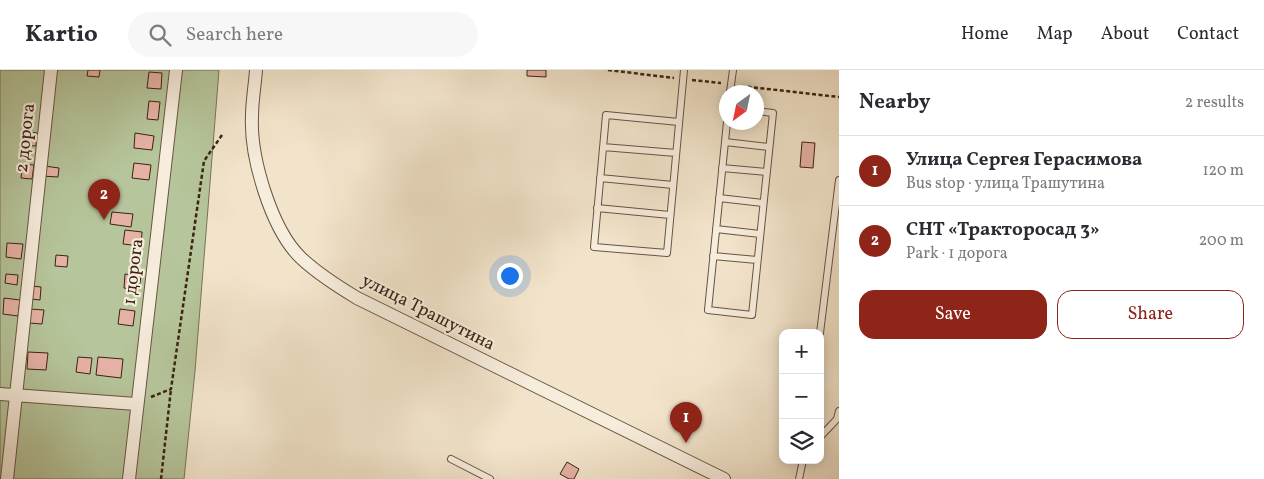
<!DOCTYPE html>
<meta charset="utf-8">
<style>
:root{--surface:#fff;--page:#f7f7f7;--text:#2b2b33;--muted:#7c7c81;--line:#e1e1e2;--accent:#8f2418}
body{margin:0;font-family:Vollkorn,serif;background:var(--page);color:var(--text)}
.controls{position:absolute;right:15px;bottom:15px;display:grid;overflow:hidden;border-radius:10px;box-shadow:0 2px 12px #0003}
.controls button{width:45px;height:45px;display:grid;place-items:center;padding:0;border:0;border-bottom:1px solid var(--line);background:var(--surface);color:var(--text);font:25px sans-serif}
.compass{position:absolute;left:719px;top:15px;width:45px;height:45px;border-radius:50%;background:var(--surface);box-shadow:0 2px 12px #0003;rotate:213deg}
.you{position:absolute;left:509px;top:205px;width:18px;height:18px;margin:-12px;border:4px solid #fff;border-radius:50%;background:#1a73e8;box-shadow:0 0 0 8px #1a73e833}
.badge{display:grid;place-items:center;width:32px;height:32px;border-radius:50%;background:var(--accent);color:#fff;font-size:16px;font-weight:700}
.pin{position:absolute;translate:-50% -41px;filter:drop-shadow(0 1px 2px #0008)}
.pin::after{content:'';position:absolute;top:26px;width:18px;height:15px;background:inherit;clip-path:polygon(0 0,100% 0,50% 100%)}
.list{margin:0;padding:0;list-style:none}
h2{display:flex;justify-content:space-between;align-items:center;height:65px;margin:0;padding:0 20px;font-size:21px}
h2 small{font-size:16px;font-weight:400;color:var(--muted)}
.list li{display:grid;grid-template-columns:32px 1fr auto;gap:15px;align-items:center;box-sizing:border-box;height:70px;padding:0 20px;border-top:1px solid var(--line)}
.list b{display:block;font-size:19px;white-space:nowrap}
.list p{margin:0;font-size:16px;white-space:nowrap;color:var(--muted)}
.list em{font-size:16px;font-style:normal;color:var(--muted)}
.actions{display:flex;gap:10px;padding:15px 20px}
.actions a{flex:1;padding:11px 0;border:1px solid var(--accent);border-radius:15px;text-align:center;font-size:18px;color:var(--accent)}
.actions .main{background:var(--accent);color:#fff}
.icon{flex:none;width:28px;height:28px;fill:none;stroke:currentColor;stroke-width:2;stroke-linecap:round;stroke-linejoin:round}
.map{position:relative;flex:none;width:839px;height:409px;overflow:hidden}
header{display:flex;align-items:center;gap:30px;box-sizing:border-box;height:70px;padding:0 25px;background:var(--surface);border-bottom:1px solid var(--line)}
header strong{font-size:24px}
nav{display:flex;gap:28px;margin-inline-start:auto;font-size:18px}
.search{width:350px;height:45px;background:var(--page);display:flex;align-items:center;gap:12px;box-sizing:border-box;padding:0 18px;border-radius:28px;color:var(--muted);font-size:19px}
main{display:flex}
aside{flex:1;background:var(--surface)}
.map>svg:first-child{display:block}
.green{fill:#b6c59b;stroke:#787458}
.building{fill:#e6b2a5;stroke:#3b2314}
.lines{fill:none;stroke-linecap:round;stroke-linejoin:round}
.lane-casing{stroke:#695342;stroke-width:8}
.street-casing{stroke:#695342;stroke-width:14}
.path{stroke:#3b2314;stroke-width:2.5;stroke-dasharray:4 2.5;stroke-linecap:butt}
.lane{stroke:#f7eddd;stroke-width:6}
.street{stroke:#f7eddd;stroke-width:12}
.labels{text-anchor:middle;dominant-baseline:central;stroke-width:4.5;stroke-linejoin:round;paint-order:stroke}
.street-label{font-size:18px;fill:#3b2314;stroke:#f7eddd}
</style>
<header>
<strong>Kartio</strong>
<div class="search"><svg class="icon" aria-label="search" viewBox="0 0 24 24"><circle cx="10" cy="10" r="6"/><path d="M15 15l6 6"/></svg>Search here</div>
<nav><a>Home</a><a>Map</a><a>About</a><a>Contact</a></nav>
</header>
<main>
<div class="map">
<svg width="839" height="409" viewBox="0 0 839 409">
<rect width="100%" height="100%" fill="#f2e4cb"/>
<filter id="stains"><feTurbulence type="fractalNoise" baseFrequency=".004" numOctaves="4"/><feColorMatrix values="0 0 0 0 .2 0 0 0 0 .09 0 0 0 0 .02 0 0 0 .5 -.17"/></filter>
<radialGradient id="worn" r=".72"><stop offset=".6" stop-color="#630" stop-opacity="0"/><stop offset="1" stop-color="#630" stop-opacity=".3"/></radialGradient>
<!-- green -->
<path class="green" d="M0,0H219L195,301L184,409H0Z"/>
<!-- building -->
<path class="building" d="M88,0H100L99,7L87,6Z
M527,0H546V7L527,6Z
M149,2L162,3L161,19L147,18Z
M149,31L160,32L158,50L147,49Z
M24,61L37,63L36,76L22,75Z
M135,63L154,66L152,80L134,78Z
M802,72L815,73L813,98L800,97Z
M134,93L151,95L149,110L132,108Z
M23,94L34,95L32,109L21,108Z
M44,96L59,98L58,107L42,106Z
M112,142L133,144L131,157L110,154Z
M125,160L142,162L141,176L123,174Z
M7,173L23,174L21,189L6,187Z
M56,185L68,186L67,197L55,196Z
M6,204L18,205L17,215L5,213Z
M125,204L141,206L139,220L124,218Z
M32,216L41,217L40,230L31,229Z
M4,228L20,230L18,246L3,244Z
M30,239L44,240L42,254L29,253Z
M120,239L135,241L133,256L118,254Z
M28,282L48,283L46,300L27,299Z
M78,287L92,288L90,304L76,302Z
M98,287L123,289L121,308L96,305Z
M567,392L579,399L574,409H569L560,404Z"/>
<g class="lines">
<!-- lane casing -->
<g class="lane-casing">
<path id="lane" d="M730,22L733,0
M679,52L606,45L594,177L667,183L684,0
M727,52L708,240L752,245L773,43L756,41
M725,72L769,77
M603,77L676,83
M722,98L767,102
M600,108L673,115
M719,128L763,133
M597,138L670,145
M716,159L760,164
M713,186L757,190
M820,263L839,110
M820,367L837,349L839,341
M451,389L490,409
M799,409L803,390"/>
</g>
<!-- street casing -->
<g class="street-casing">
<path id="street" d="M256,0C255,15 252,31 252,46C250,87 271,159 301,188C318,204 337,216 357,228L724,409
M0,324L136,334
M7,409L51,0
M129,409L176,0"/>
</g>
<!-- path -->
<path class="path" d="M608,0L674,8
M692,10L721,13
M741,16L839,27
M151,327L171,319L204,91L222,65
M161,409L171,319"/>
<!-- lane -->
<use href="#lane" class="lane"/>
<!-- street -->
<use href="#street" class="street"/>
</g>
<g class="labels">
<!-- street labels -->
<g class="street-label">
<text transform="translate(26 68) rotate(-84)">2 дорога</text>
<text transform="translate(134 202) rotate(-83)">1 дорога</text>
<text transform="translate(428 243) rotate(27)">улица Трашутина</text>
</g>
</g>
<rect width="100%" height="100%" filter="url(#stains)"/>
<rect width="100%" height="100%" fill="url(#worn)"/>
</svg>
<div class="controls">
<button>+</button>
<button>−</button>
<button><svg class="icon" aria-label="layers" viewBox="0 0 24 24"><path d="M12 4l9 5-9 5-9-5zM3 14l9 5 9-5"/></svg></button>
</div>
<svg class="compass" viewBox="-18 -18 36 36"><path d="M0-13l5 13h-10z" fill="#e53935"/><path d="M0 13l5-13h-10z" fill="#7c7c81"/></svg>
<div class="you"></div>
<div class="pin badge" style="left:686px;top:373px">1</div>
<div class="pin badge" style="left:104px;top:150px">2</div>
</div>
<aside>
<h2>Nearby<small>2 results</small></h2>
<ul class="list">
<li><span class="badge">1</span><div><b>Улица Сергея Герасимова</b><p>Bus stop · улица Трашутина</p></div><em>120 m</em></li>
<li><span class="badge">2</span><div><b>СНТ «Тракторосад 3»</b><p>Park · 1 дорога</p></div><em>200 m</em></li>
</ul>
<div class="actions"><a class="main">Save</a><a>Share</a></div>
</aside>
</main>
